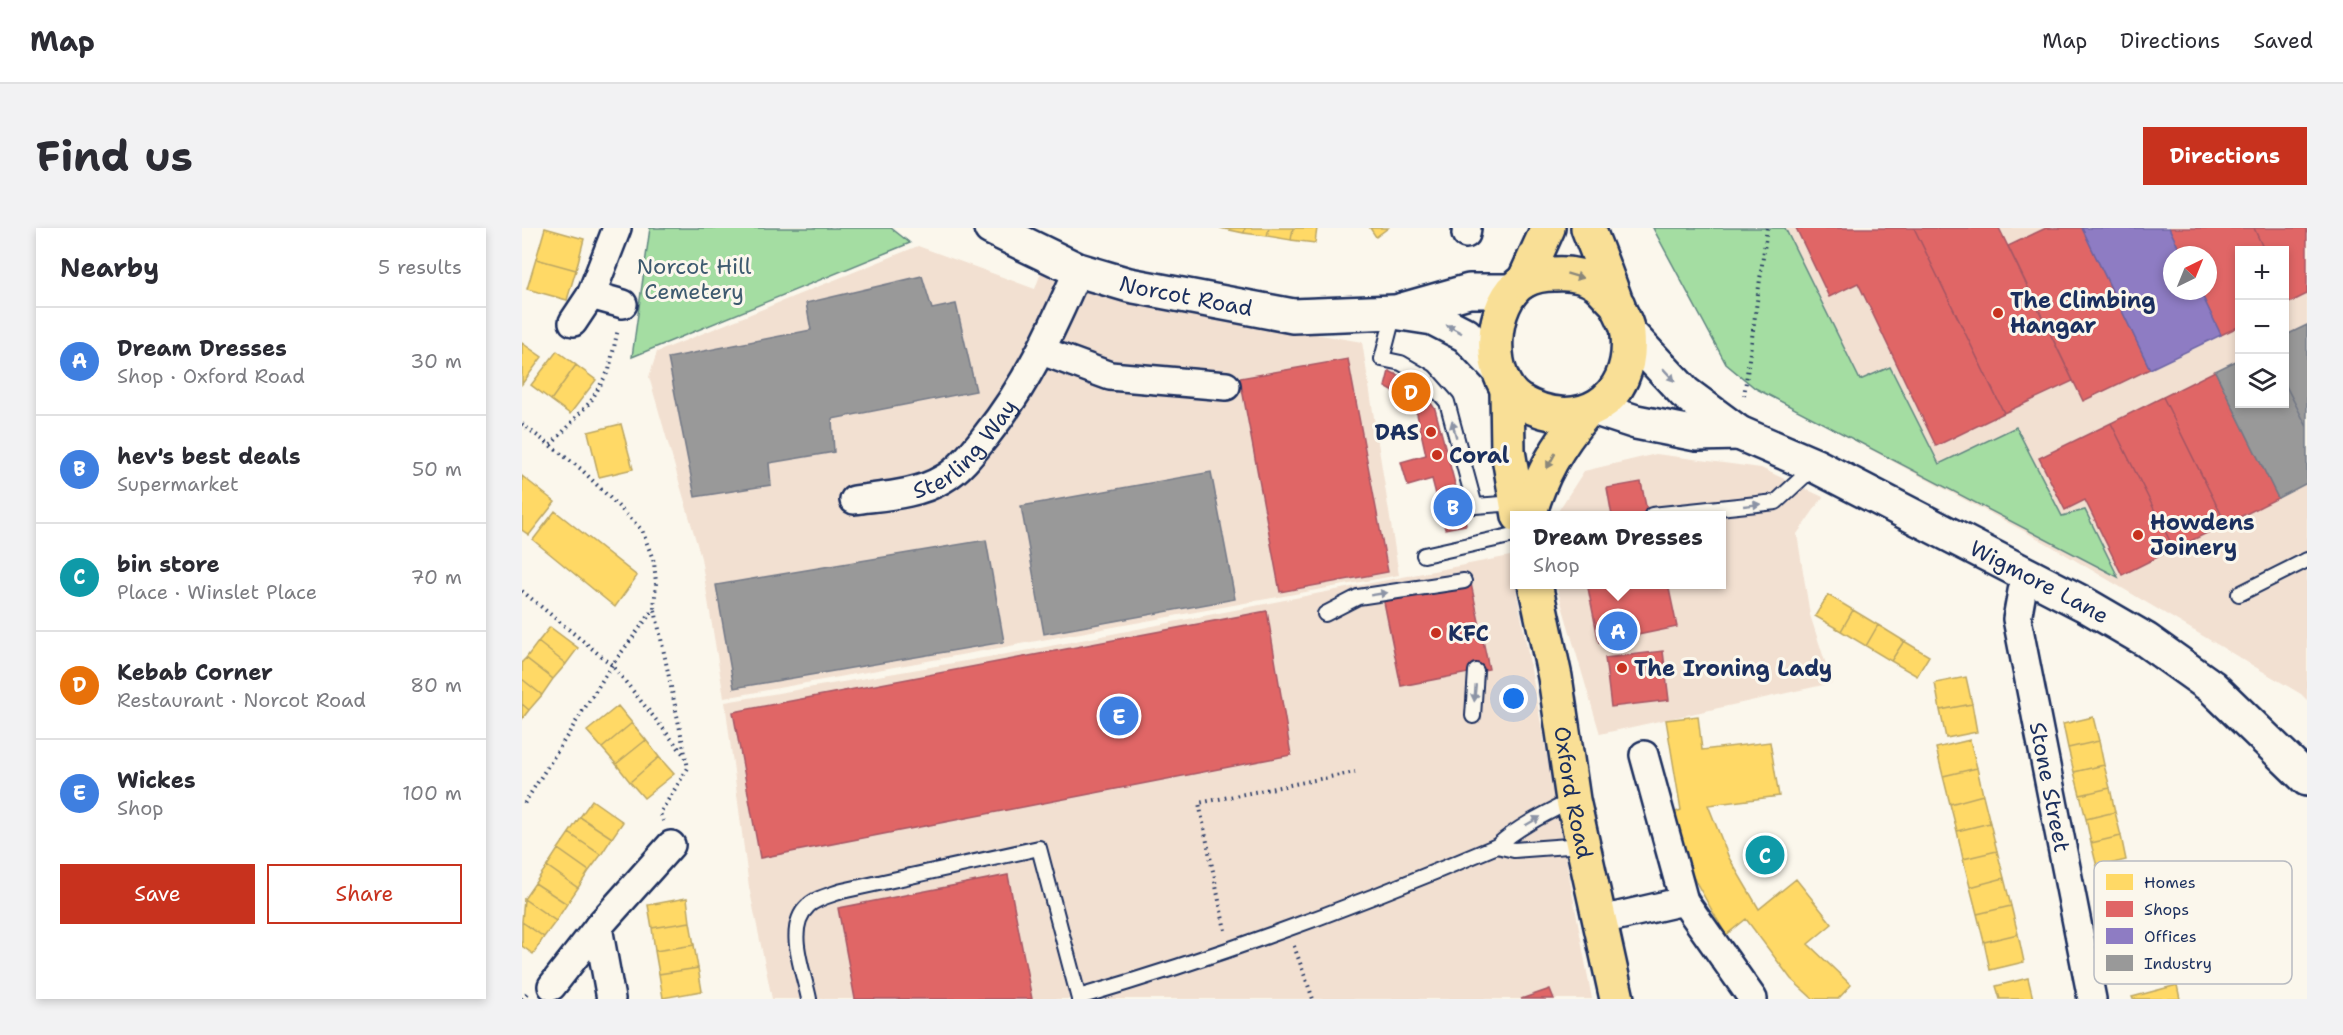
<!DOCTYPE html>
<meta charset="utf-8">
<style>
:root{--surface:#fff;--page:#f2f2f3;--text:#2b2b33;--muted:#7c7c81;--line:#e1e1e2;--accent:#c8321e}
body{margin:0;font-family:"Shantell Sans",sans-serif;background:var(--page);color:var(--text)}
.controls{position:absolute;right:18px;top:18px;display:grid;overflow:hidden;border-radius:0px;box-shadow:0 3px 9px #0003}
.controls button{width:54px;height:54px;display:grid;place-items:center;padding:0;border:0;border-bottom:2px solid var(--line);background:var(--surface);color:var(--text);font:30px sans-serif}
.compass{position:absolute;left:1641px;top:18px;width:54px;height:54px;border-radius:50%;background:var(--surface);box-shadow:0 3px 9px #0003;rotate:43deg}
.you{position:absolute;left:992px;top:471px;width:21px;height:21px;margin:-15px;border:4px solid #fff;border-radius:50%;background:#1a73e8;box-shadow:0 0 0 9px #1a73e833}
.badge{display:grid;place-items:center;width:39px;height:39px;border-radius:50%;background:var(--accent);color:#fff;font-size:20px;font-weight:700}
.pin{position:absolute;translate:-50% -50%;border:3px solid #fff;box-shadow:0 2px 6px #0006}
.popup{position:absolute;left:988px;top:283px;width:216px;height:78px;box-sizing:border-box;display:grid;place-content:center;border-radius:0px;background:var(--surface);filter:drop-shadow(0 2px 4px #0005);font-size:20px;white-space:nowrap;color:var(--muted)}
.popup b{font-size:22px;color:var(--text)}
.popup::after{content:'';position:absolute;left:50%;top:100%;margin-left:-12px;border:12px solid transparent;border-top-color:var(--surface)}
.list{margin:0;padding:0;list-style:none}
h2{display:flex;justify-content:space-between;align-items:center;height:78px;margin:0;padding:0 24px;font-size:26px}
h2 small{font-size:20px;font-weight:400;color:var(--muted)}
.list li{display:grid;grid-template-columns:39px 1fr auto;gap:18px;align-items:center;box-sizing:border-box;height:108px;padding:0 24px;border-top:2px solid var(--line)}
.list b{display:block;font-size:22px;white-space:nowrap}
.list p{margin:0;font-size:20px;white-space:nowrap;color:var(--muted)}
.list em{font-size:20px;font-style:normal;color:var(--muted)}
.actions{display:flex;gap:12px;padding:18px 24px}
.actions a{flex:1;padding:14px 0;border:2px solid var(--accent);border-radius:0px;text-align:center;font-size:21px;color:var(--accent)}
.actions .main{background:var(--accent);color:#fff}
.icon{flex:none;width:33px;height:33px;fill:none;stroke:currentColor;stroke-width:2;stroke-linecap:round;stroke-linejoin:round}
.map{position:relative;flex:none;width:1785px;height:771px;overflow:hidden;border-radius:0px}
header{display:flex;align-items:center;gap:36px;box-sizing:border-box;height:84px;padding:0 30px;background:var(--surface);border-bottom:2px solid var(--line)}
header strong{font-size:28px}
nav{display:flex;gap:33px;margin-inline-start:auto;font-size:21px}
.intro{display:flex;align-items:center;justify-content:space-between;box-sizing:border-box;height:144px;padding:0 36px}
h1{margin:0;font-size:42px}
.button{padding:15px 27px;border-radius:0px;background:var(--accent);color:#fff;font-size:21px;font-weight:700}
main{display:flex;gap:36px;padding:0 36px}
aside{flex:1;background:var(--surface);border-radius:0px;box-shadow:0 3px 9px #0003}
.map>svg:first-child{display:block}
.built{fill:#f2e0d1;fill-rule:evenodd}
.green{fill:#a4dda2;stroke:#608680;stroke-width:1.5}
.homes{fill:#ffd966;stroke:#bba664;stroke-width:1.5}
.shops{fill:#e06666;stroke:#a55664;stroke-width:1.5}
.offices{fill:#8e7cc3;stroke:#6c65a5;stroke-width:1.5}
.industry{fill:#999;stroke:#737987;stroke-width:1.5}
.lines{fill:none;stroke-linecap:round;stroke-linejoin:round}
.service-casing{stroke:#1b2f5e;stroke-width:18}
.minor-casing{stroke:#1b2f5e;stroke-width:32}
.tertiary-casing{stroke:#1b2f5e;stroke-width:38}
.primary-casing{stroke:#1b2f5e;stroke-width:38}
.path{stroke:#1b2f5e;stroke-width:4;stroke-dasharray:1.5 4.5;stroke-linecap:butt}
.service{stroke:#fbf7ec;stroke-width:14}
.minor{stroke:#fbf7ec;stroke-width:27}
.tertiary{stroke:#fbf7ec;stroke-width:33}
.primary{stroke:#f9df96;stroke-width:33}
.oneway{fill:#8a877a}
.oneway2{fill:#8b93a5}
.poi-dot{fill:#c8321e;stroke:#fbf7ec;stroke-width:2}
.labels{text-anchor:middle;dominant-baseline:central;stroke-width:6;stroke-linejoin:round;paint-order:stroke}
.park-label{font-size:22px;fill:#3d5a6f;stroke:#fbf7ec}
.street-label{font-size:22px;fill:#1b2f5e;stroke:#fbf7ec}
.poi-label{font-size:22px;font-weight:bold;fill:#1b2f5e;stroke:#fbf7ec;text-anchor:start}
.key{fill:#fbf7ec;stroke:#b8bbc1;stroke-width:1.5}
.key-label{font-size:16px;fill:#1b2f5e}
</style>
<header>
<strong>Map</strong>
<nav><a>Map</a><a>Directions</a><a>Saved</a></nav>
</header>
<div class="intro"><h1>Find us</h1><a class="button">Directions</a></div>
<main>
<aside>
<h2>Nearby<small>5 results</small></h2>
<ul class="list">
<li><span class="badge" style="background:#3f7fe0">A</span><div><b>Dream Dresses</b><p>Shop · Oxford Road</p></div><em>30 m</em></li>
<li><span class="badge" style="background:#3f7fe0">B</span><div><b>hev's best deals</b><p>Supermarket</p></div><em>50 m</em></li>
<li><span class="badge" style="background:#0f9aa8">C</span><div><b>bin store</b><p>Place · Winslet Place</p></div><em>70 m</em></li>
<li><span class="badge" style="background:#e8710a">D</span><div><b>Kebab Corner</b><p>Restaurant · Norcot Road</p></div><em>80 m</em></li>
<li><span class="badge" style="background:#3f7fe0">E</span><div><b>Wickes</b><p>Shop</p></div><em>100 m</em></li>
</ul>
<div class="actions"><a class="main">Save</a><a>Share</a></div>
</aside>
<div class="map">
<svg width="1785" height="771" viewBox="0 0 1785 771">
<rect width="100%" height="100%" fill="#fbf7ec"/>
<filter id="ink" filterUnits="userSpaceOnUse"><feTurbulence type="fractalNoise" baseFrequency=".0167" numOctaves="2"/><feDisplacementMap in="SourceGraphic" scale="12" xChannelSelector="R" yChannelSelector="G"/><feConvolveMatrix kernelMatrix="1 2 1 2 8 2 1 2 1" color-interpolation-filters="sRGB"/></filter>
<g filter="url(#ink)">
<!-- built -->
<path class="built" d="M1131,0H1785V472L1779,466L1524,315L1233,160L1204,136ZM1718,22H1762V176H1718ZM1650,27H1686V63H1650Z
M396,18L513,61L521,39L583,70L840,114L877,347L202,470L179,330L127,149L135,124Z
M1134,226L1239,240L1301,269L1275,306L1288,387L1310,455L1078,506L1034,357L1200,356V288H1033L1062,243Z
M988,328L1070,771H250L227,659L203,474L508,422Z"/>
<!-- green -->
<path class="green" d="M128,0H369L388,15L110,129Z
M1131,0H1263L1338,152L1368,139L1417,236L1494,199L1540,288L1563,282L1596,349L1233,160L1204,136Z"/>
<!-- homes -->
<path class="homes" d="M23,0L62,11L54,42L14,31Z
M698,0H723L722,5Z
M723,0H747L745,8L722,5Z
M747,0H771L769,12L745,8Z
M771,0H795L793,15L769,12Z
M848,0H866L854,9Z
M14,31L54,42L45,72L5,61Z
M0,115L20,129L0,156Z
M35,123L54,137L29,172L9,157Z
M54,137L74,152L48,186L29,172Z
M99,196L111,241L77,249L66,204Z
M0,248L33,274L7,307L0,302Z
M33,283L115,348L93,379L11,312Z
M1306,367L1331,382L1319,403L1293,388Z
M1331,382L1356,397L1344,418L1319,403Z
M1356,397L1382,413L1369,433L1344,418Z
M28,399L56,420L44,436L16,414Z
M1382,413L1407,428L1395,448L1369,433Z
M16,414L44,436L31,451L4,430Z
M4,430L31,451L20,467L0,451V434Z
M1444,449L1450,476L1418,482L1413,455Z
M0,451L20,467L7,482L0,476Z
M0,476L7,482L0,491Z
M1450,476L1455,504L1424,510L1418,482Z
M96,478L110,495L80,520L65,503Z
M1176,488L1180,522L1248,514L1257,568L1186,577L1207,630L1237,681L1274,651L1310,696L1286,716L1329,757L1316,771H1291L1269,751L1224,691L1204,707L1170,647L1149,586L1159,582L1144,492Z
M1571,489L1577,513L1546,520L1541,496Z
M110,495L124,512L94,536L80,520Z
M124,512L137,529L108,554L94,536Z
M1448,512L1455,540L1421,548L1414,520Z
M1577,513L1582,537L1552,544L1546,520Z
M137,529L152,546L122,570L108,554Z
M1582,537L1588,560L1558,567L1552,544Z
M1455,540L1461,567L1428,576L1421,548Z
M1588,560L1593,584L1564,591L1558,567Z
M1461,567L1468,595L1435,603L1428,576Z
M70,572L101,594L90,610L58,589Z
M1593,584L1599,608L1569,615L1564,591Z
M58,589L90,610L79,627L47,605Z
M1468,595L1475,623L1441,631L1435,603Z
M47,605L79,627L67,643L36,621Z
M1250,608L1262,636L1237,647L1225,618Z
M1599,608L1604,632L1575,639L1569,615Z
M36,621L67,643L56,660L25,638Z
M1475,623L1482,650L1448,659L1441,631Z
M25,638L56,660L45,676L13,655Z
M1482,650L1489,678L1455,686L1448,659Z
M13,655L45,676L34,693L2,671Z
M1616,657L1622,680L1590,688L1584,666Z
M165,670L168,694L130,700L126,677Z
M2,671L34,693L22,709L0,694Z
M1489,678L1496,706L1462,714L1455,686Z
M1622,680L1628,702L1596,710L1590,688Z
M0,694L22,709L11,726L0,718Z
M168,694L172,717L133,723L130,700Z
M1628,702L1633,725L1602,733L1596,710Z
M1496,706L1502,734L1468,742L1462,714Z
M172,717L176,740L137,746L133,723Z
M1633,725L1640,747L1608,755L1602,733Z
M176,740L180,763L141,770L137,746Z
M1506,750L1511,771H1478L1474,758Z
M1655,757L1658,771H1611L1610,769Z"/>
<!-- shops -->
<path class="shops" d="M1274,0H1392L1482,185L1414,218L1336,55L1307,69Z
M1392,0H1477L1551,153L1482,185Z
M1524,0H1560L1628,141L1561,173L1486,18Z
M1647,0H1732L1742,22H1718V98L1699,107L1678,63H1686V27H1660Z
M1732,0H1785V66L1767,75L1762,64V22H1742Z
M826,131L866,344L758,364L718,150Z
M867,143L886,152L902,165L913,181L944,297L923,301L910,251L886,258L879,234L904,227L895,186L888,173L863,159Z
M1693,143L1756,270L1704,296L1641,169Z
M1641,169L1704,296L1652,321L1589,195Z
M1589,195L1652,321L1600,347L1563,272L1543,282L1517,230Z
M1119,254L1126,288H1090L1085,260Z
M948,351L967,441L879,458L861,369Z
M1084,356H1146L1155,399L1077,415L1066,360Z
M745,383L769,527L238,630L211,484Z
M1141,423L1147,472L1089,479L1083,430Z
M486,647L510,771H333L316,680Z
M1028,761L1032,771H999Z"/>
<!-- offices -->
<path class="offices" d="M1560,0H1647L1660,27H1650V63H1678L1699,107L1628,141Z"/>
<!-- industry -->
<path class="industry" d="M400,48L410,81L434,76L454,163L310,191L312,224L247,235L249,257L173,269L146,130L289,102L284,75Z
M1785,97V199L1762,154V108Z
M1718,131V176H1762V154L1785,199V255L1756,270L1693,143Z
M689,244L713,371L522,406L499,278Z
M464,312L482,414L212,460L194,357Z"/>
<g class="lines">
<!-- service casing -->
<g class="service-casing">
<path id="service" d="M872,85L860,131L879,135L903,149L925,174L953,278L994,275
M1130,287L1254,274L1293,238
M902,327L992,307
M1717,366L1785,332
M803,386L836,369L942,353
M951,488L954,443
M975,618L992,622L1060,617
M557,769C699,728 839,676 975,618C997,598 1025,585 1051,572
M287,771C282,744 262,700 286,678C294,670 309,667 320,663L517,620L557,771"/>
</g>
<!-- minor casing -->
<g class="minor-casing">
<g id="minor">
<path d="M944,6L945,0"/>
<path d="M69,67L101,76"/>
<path d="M51,94L69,67L95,0"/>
<path d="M520,123L588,148L704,158"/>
<path id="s1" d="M332,272C360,268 395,267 421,251C437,242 451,224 463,209C504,158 530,102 556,42"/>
<path id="s2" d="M1503,347L1495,391L1570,771"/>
<path d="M1122,527L1162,673L1231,771"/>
<path d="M1079,692L1162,673"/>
<path d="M76,699L89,771"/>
<path d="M30,758L76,699L149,617"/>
</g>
</g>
<!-- tertiary casing -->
<g class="tertiary-casing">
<g id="tertiary">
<path id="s3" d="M469,0L556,42L607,57L771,88L872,84L911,90L944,107L975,140"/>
<path d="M880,82L947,63H990"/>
<path id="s4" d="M1106,104L1163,165L1217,205L1294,238L1562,376L1624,412L1690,459L1785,551"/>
<path d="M1074,181L1114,194L1175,206L1217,205"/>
</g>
</g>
<!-- primary casing -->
<g class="primary-casing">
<g id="primary">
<path d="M1066,0C1076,25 1086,51 1095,77C1099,86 1106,97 1106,107C1112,173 1056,207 998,173C963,151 967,73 1002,53C1011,48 1024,46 1033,46C1048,45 1065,48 1076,57C1083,63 1089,71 1096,77"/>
<path d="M1002,53L1026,0"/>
<path d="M985,162L986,223L997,288"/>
<path d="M1007,288C1018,248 1036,217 1063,185"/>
<path id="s5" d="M1013,356L1033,449L1051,572L1095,771"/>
</g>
</g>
<!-- path -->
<path class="path" d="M1222,168L1245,0
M0,196L59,241L120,302L132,334L134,355L132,381L90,437L0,579
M29,217L69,173L87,142L96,101
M0,363L90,437L163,528
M133,382L166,540L138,585L141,593
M703,702L677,575L833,544
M772,718L791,771
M0,771L6,764"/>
<!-- service -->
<use href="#service" class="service"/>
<!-- minor -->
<use href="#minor" class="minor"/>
<!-- tertiary -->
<use href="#tertiary" class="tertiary"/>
<!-- primary -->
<use href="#primary" class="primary"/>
</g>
<!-- one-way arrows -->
<defs><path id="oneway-solid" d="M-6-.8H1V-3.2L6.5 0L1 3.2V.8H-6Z" transform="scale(1.5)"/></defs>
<g class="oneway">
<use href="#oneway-solid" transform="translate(1053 48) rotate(17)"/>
<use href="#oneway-solid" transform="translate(1029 233) rotate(119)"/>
</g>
<g class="oneway2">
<use href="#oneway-solid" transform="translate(932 101) rotate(-152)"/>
<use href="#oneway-solid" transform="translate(1147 147) rotate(47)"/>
<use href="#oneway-solid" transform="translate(932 201) rotate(-105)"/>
<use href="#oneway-solid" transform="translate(1230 277) rotate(-6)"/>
<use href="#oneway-solid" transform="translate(857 366) rotate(-9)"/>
<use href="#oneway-solid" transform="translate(953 465) rotate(95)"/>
<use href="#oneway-solid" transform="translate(1011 593) rotate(-30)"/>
</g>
</g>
<!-- markers -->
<g class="poi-dot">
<circle cx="1476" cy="85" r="6"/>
<circle cx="909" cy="204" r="6"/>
<circle cx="915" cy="227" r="6"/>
<circle cx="1616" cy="307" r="6"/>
<circle cx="914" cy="405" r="6"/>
<circle cx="1100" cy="440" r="6"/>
</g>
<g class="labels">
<!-- park labels -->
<g class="park-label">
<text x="172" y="38">Norcot Hill<tspan x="172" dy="25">Cemetery</tspan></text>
</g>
<!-- street labels -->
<g class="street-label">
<text stroke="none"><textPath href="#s3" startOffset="208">Norcot Road</textPath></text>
<text stroke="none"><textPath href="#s1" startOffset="128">Sterling Way</textPath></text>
<text stroke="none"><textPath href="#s4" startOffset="486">Wigmore Lane</textPath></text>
<text stroke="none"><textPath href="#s2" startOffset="216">Stone Street</textPath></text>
<text stroke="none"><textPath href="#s5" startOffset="212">Oxford Road</textPath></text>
</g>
<!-- poi labels -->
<g class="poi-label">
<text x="1488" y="72">The Climbing<tspan x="1488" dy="25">Hangar</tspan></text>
<text x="897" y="204" text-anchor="end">DAS</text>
<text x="927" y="227">Coral</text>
<text x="1628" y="294">Howdens<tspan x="1628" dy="25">Joinery</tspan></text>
<text x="926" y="405">KFC</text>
<text x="1112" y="440">The Ironing Lady</text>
</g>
</g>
<!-- legend -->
<rect x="1572" y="633" width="198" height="123" rx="9" class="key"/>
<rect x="1584" y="646" width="27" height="16" fill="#ffd966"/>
<rect x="1584" y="673" width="27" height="16" fill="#e06666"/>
<rect x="1584" y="700" width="27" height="16" fill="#8e7cc3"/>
<rect x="1584" y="727" width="27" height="16" fill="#999"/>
<g class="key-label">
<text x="1622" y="660">Homes</text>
<text x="1622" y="687">Shops</text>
<text x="1622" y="714">Offices</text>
<text x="1622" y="741">Industry</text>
</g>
</svg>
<div class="controls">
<button>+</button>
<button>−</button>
<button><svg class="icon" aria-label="layers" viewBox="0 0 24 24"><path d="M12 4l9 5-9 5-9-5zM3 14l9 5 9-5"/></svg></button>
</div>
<svg class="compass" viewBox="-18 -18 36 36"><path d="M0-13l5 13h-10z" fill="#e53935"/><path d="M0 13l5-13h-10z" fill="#7c7c81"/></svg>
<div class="you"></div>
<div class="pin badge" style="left:1096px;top:403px;background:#3f7fe0">A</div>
<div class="popup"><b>Dream Dresses</b>Shop</div>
<div class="pin badge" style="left:931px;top:279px;background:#3f7fe0">B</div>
<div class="pin badge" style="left:1243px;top:627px;background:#0f9aa8">C</div>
<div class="pin badge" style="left:889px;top:164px;background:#e8710a">D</div>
<div class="pin badge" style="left:597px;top:488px;background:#3f7fe0">E</div>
</div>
</main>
